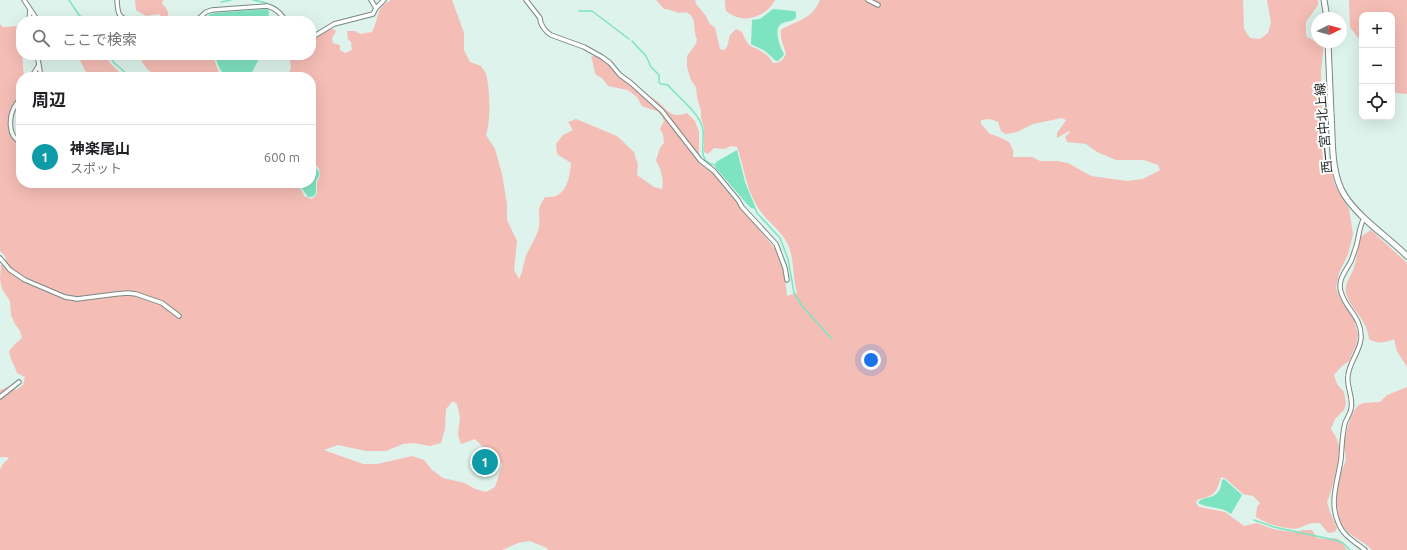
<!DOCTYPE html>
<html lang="ja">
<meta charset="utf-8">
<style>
:root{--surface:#fff;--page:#f2f2f2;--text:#202124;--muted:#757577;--line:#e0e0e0;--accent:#1a73e8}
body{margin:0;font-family:Ubuntu,"Noto Sans JP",sans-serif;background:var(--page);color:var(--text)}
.controls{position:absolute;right:12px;top:12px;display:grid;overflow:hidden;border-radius:8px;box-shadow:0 4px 16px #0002}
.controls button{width:36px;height:36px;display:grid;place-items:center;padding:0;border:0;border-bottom:1px solid var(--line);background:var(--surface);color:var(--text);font:20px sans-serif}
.compass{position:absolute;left:1311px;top:12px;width:36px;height:36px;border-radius:50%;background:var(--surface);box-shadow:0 4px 16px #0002;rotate:85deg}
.you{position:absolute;left:871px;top:360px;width:14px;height:14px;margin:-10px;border:3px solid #fff;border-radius:50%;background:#1a73e8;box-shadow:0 0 0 6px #1a73e833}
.badge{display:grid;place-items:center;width:26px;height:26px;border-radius:50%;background:var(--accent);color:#fff;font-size:13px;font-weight:700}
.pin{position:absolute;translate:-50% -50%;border:2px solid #fff;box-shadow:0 1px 4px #0006}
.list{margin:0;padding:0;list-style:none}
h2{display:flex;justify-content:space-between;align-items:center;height:52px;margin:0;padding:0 16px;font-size:17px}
h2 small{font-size:13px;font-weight:400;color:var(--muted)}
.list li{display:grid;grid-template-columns:26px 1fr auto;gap:12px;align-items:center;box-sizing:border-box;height:64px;padding:0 16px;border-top:1px solid var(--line)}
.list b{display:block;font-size:15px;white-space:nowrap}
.list p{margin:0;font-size:13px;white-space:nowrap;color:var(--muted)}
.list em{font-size:13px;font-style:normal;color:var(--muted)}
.icon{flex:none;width:22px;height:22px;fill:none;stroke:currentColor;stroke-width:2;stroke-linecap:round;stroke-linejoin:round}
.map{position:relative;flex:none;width:1407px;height:550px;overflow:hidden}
.search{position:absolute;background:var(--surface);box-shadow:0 4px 16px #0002;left:16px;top:16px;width:300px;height:44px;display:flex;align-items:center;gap:10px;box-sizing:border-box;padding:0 14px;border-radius:16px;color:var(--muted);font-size:15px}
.panel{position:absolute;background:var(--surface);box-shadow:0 4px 16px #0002;left:16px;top:72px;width:300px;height:116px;border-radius:16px}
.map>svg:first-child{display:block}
.green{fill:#f4bdb5;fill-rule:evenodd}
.water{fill:#7ee3c1}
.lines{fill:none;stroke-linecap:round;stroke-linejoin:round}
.stream{stroke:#7ee3c1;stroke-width:1.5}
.street-casing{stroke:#778a82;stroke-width:5.5}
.secondary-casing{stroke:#778a82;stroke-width:7}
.street{stroke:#fff;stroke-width:3.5}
.secondary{stroke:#fff;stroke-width:5}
.labels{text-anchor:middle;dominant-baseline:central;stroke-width:4;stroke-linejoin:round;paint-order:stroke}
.street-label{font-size:13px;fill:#1f2724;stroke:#fff}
</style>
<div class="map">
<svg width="1407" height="550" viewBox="0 0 1407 550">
<rect width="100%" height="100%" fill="#def3eb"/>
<!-- green -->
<path class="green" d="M135,0H164L162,2L163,5C168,9 168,12 168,17L163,19L159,14L146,16L136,10Z
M391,0H452L464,33V50L470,62L481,66C482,68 485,71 486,74C490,88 491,121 486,135L495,149L502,174L507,204V220L517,241L514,270L519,279C523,272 523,264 526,256C530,246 537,237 539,227C541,212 535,212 545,197C549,197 555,197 558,195C568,189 570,174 571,163L557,154L556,144L563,135L573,130L568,122L576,119L617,136L634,152L638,165L637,175L654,187L662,189C664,178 661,170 656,160L660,148L664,143L663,134L660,129L664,121L662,116L657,111L647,108L642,106L637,97L628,90L608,86L602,78L596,75C593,69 594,63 591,57L595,55L623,74L652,98C666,104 667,121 687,113L695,121L699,132V163L714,174L775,249L784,271L787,296L797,293C793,279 794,263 790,250C785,232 766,222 757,206C746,188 744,167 737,147L731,146L724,149L714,148L708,154L704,152V128L701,118V111L697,97L696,87L691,80L687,67V56L696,44L697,39C692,28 698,18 686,12C677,15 673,9 664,9L656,0H695L696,4L706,16L709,23L715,28L720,49L724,50L727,47L730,35L736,29L742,32C749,50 751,44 764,53C768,55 771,60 773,63C780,63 783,60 786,54L781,38V30C798,19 811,21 820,0H1243L1244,29L1250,38L1260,39L1268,33L1271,23L1267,0H1318V5L1306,22V36L1314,41L1317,34V42H1324L1321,72L1322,117L1326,151L1335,185L1349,209L1353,234L1348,254L1339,273L1336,288L1340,298L1354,320L1358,335L1356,345L1349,361L1341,367L1334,375L1337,384L1344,392L1346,403L1344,410L1335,419L1331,429C1335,435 1338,440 1339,447C1339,462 1333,488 1327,502L1330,512L1337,528L1335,532L1328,533L1320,523C1308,523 1309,524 1299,528C1289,531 1264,523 1256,517L1257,507L1260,503L1253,496L1243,494L1225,478L1221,477C1216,494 1215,495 1197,500L1196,503L1199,507L1225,512L1244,526L1257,523L1273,529L1285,531L1295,532L1303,530H1312L1317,538C1333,542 1336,531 1347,550H548L547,548L530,541L518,543L502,550H0V470L2,465L9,458L7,457H0V390L8,387L16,390L23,385L25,377L17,373C15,365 10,360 9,351L15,344L22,338L20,331L15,324L11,315L10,301L2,289L0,279L1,265L6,261L5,256L0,251V24L3,27L17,26L21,32V55H22L24,77H21V88L9,116L8,126L10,134L17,143L19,150L21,152V183H292C298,187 302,188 304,196L312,199L317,194V182L320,176L319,169L311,159V77H288L291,67L290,61L292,55H311C311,38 318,37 331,28L336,31L332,38L333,43L340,45V50L345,53L352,50L351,42L348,39L347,31H355L360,34L372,32C380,18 374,9 391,0ZM1062,118L1066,120L1057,133V138L1069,131L1070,132L1065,137L1067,142L1086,144L1097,152L1116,160H1144L1158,165L1160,170L1143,179L1127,181L1091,176L1068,163L1058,161H1040L1032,157H1013V150L1009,142L999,137L990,134L981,124V120L990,119L998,122L1001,131L1006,134L1017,132L1033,124ZM453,401L457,404L460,417L458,435L461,444L475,439L485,449L499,456L502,465L495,487L486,492L475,489L465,483L443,478L432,470L424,460L412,456L377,464H363L324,450L338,445L366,451H386L403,444L414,443L430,446L441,443L445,429L446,409Z
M725,0H775C768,14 749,23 734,16C732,15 729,13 726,11L725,4Z
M1349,0H1407V94L1396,93L1392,88V15H1362V43L1350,27Z
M77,55H106C110,67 117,68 124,77H85L86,72Z
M141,55H213L220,77H161L148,70L142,62Z
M1371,230L1407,263V367L1397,351L1394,339C1385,343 1377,344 1369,339C1368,321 1353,312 1347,296C1342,284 1353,275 1355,264C1357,255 1358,246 1360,237Z
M1407,387V550H1372C1364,541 1348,536 1342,525C1335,511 1335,488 1340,474C1342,469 1345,464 1346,460C1346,454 1344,449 1344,444C1345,435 1351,413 1357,407C1361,401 1374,403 1380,402L1387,395Z"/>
<!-- water -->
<path class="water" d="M267,9L269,11L268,21H203L210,14L216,13Z
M773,9L794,11L796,12V18C792,22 786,21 781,24C773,29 780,47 784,54L783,56L778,61H776L765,51L751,44L752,20L760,19Z
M215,55H261L251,74L248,77C226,77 221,78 215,55Z
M737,150L745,182L756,209L751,208L747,204L715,167L716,162Z
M311,162L319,172V176L316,181V194L312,197H308L301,187L295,183H311Z
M1224,479L1242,495L1231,514C1222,506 1209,509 1198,503C1203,494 1220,503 1222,480Z"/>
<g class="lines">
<!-- stream -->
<path class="stream" d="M69,0L79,15L87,21
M253,0L267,3V5
M221,2L231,0
M579,11H592L629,39
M632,41L646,56L651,67L659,75V82L661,84L668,85C677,96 698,112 702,126C707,138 694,163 716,165
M111,55C111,66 123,66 127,76
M755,208L757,213L780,238L788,259L794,293L802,306L832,339
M1254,520L1274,527L1339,541L1343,543L1350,550"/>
<!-- street casing -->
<g class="street-casing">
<path id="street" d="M24,0L38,21
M117,0C118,12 117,16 129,21
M371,0L376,8
M526,0L540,18C540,25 546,32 551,35L584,47L602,57L610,63L620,75L631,83L662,111L700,160L714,171L738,200L742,207L776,244L785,268L787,280
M868,0L878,5
M29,21L30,9
M196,21L206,12L212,10L267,6C276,8 281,14 286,21
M311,38L334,24L373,14L376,8L384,0
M39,65L40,71
M30,77L34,73L39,65L37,55
M21,97C19,100 17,103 15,106C9,116 7,137 21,142
M1364,218C1359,227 1359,237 1356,247C1354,252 1353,257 1351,261C1346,271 1337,280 1341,292C1346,310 1362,317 1361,338C1360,352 1349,362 1348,376C1346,387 1354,397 1351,409C1350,414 1347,418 1345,423C1342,435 1342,447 1341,459C1338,480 1329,502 1338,522C1342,535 1355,542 1365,550
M0,258L10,270L25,280L65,297L77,299L116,294L128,293L136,294L162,303L179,316
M0,397L19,382"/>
</g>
<!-- secondary casing -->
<g class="secondary-casing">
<path id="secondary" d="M1324,0L1327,18
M1328,42C1329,66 1330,89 1331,113C1333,139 1330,173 1345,196C1361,220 1387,236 1407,256"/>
</g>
<!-- street -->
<use href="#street" class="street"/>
<!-- secondary -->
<use href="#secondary" class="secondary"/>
</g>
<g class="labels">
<!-- street labels -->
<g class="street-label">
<text transform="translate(1323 128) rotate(-95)">西一宮中北上線</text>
</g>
</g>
</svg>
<div class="controls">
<button>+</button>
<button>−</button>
<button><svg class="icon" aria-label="locate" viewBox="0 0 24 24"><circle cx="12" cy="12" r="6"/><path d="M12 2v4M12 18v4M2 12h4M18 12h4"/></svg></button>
</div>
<svg class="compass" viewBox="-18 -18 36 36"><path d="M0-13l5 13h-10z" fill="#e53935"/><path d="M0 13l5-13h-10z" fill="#757577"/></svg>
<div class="you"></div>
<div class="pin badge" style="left:485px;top:462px;background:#0f9aa8">1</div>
<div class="search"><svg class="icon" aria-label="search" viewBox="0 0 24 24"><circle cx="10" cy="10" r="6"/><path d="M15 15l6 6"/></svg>ここで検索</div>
<section class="panel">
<h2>周辺<small></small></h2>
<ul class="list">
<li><span class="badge" style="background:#0f9aa8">1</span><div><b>神楽尾山</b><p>スポット</p></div><em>600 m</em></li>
</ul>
</section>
</div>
